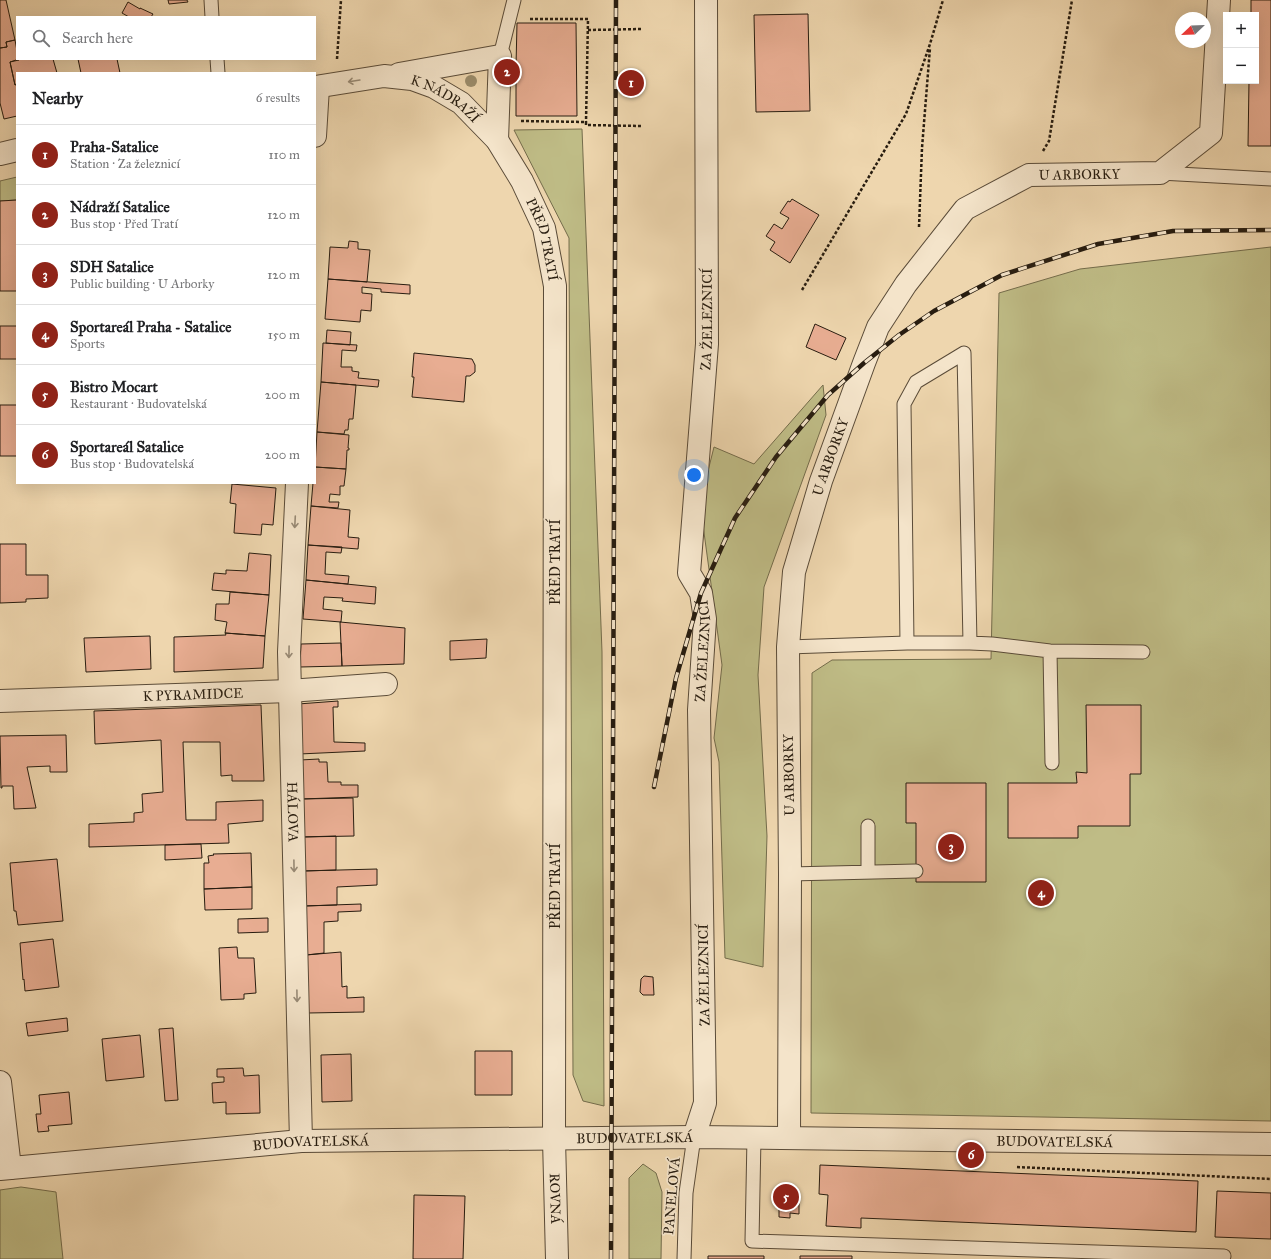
<!DOCTYPE html>
<meta charset="utf-8">
<style>
:root{--surface:#fff;--page:#f6f6f6;--text:#202124;--muted:#757577;--line:#e0e0e0;--accent:#8f2418}
body{margin:0;font-family:"IM FELL Great Primer",serif;background:var(--page);color:var(--text)}
.controls{position:absolute;right:12px;top:12px;display:grid;overflow:hidden;border-radius:0px;box-shadow:0 4px 16px #0002}
.controls button{width:36px;height:36px;display:grid;place-items:center;padding:0;border:0;border-bottom:1px solid var(--line);background:var(--surface);color:var(--text);font:20px sans-serif}
.compass{position:absolute;left:1175px;top:12px;width:36px;height:36px;border-radius:50%;background:var(--surface);box-shadow:0 4px 16px #0002;rotate:247deg}
.you{position:absolute;left:694px;top:475px;width:14px;height:14px;margin:-10px;border:3px solid #fff;border-radius:50%;background:#1a73e8;box-shadow:0 0 0 6px #1a73e833}
.badge{display:grid;place-items:center;width:26px;height:26px;border-radius:50%;background:var(--accent);color:#fff;font-size:13px;font-weight:700}
.pin{position:absolute;translate:-50% -50%;border:2px solid #fff;box-shadow:0 1px 4px #0006}
.list{margin:0;padding:0;list-style:none}
h2{display:flex;justify-content:space-between;align-items:center;height:52px;margin:0;padding:0 16px;font-size:17px}
h2 small{font-size:13px;font-weight:400;color:var(--muted)}
.list li{display:grid;grid-template-columns:26px 1fr auto;gap:12px;align-items:center;box-sizing:border-box;height:60px;padding:0 16px;border-top:1px solid var(--line)}
.list b{display:block;font-size:15px;white-space:nowrap}
.list p{margin:0;font-size:13px;white-space:nowrap;color:var(--muted)}
.list em{font-size:13px;font-style:normal;color:var(--muted)}
.icon{flex:none;width:22px;height:22px;fill:none;stroke:currentColor;stroke-width:2;stroke-linecap:round;stroke-linejoin:round}
.map{position:relative;flex:none;width:1271px;height:1259px;overflow:hidden}
.search{position:absolute;background:var(--surface);box-shadow:0 4px 16px #0002;left:16px;top:16px;width:300px;height:44px;display:flex;align-items:center;gap:10px;box-sizing:border-box;padding:0 14px;border-radius:0px;color:var(--muted);font-size:15px}
.panel{position:absolute;background:var(--surface);box-shadow:0 4px 16px #0002;left:16px;top:72px;width:300px;height:412px;border-radius:0px}
.map>svg:first-child{display:block}
.green{fill:#bfbc86;stroke:#746c4b}
.building{fill:#e8ad92;stroke:#281d10}
.lines{fill:none;stroke-linecap:round;stroke-linejoin:round}
.service-casing{stroke:#5a4b38;stroke-width:15}
.minor-casing{stroke:#5a4b38;stroke-width:24}
.tertiary-casing{stroke:#5a4b38;stroke-width:24}
.path{stroke:#281d10;stroke-width:2.5;stroke-dasharray:3 2;stroke-linecap:butt}
.service{stroke:#f4e4ca;stroke-width:13}
.minor{stroke:#f4e4ca;stroke-width:22}
.tertiary{stroke:#f4e4ca;stroke-width:22}
.rail-casing{stroke:#281d10;stroke-width:4.5}
.rail{stroke:#f4e4ca;stroke-width:3;stroke-dasharray:9;stroke-linecap:butt}
.tree{fill:#9a8b6a}
.oneway{stroke:#988a76}
.labels{text-anchor:middle;dominant-baseline:central;stroke-width:3.5;stroke-linejoin:round;paint-order:stroke}
.street-label{font-size:14px;fill:#281d10;stroke:#f4e4ca}
</style>
<div class="map">
<svg width="1271" height="1259" viewBox="0 0 1271 1259">
<rect width="100%" height="100%" fill="#eed6ae"/>
<filter id="stains"><feTurbulence type="fractalNoise" baseFrequency=".005" numOctaves="4"/><feColorMatrix values="0 0 0 0 .2 0 0 0 0 .09 0 0 0 0 .02 0 0 0 .5 -.17"/></filter>
<radialGradient id="worn" r=".72"><stop offset=".6" stop-color="#630" stop-opacity="0"/><stop offset="1" stop-color="#630" stop-opacity=".3"/></radialGradient>
<!-- green -->
<path class="green" d="M582,129L602,652L604,1106L583,1101L573,1075L569,238L514,130Z
M17,177V200L0,201V181Z
M1271,247V1121L811,1113L812,673L832,660L991,659L999,293L1080,269Z
M823,385L826,415L764,587L758,675L767,836L763,967L725,958L719,762L714,738L722,665L700,503L714,447L754,464Z
M643,1164L656,1173L662,1192L661,1259H629V1178Z
M21,1187L56,1192L63,1259H0V1190Z"/>
<!-- building -->
<path class="building" d="M0,0H6L15,40L6,42L7,47L0,48Z
M168,0H187L188,2L169,4Z
M1251,0H1271V146H1248L1249,81H1256V15H1251Z
M128,2L140,9V8L153,14L151,17H129L122,13Z
M808,14L810,111L756,112L754,15Z
M517,23H576L577,116H516V73H511V66H516Z
M15,40L17,51V59L19,60L10,62L15,85L17,84V116L4,119L0,103V48L7,47L6,42Z
M19,59H53L57,73H17V84L15,85L10,62Z
M78,59H117L120,73H81Z
M792,199L819,215L790,263L770,250L775,242L766,236L774,224L782,229L789,218L780,213L788,201L790,202Z
M17,200V291H0V201Z
M349,241L358,242V249L370,250L367,282L328,279L330,247L348,248Z
M328,279L410,285V294L381,292V289L362,287V293L372,294L371,311L361,310L360,322L325,319Z
M815,324L846,338L836,360L806,347Z
M0,326H17V359H0Z
M327,330L351,332L350,345L326,343Z
M323,343L357,345L356,351L342,350L341,367H352V371L359,372L358,378L379,380L378,387L321,382Z
M414,353L472,359L475,365V372L470,376H466L464,402L412,397L414,377H412Z
M321,382L356,385L353,419H349L348,430H345L344,434L317,432Z
M0,405H17V456H0Z
M317,432L349,435L348,448H349V450H347L346,469L315,467Z
M315,467L346,469L344,486H340V495L330,494L329,502H339L338,508L311,506L313,483H315Z
M232,484L276,488L273,525L262,524L261,535L234,533L236,504L230,503Z
M311,506L350,510L348,537L359,538L358,549L308,545Z
M0,544H26V575H48V598L26,599V602L0,603Z
M308,545L342,547L341,553L326,552L325,574L349,576L348,584L306,580Z
M249,553L271,555L269,595L212,590L214,573L226,574V570L247,571Z
M306,580L376,587L375,604L342,601L343,598L324,597L323,609L342,611L341,622L303,619Z
M230,592L269,595L265,636L225,633L227,622L215,620L216,604H229Z
M340,622L405,628L404,664L342,666Z
M225,633L265,636L263,668L174,672V637L226,635Z
M150,636L151,669L86,672L84,638Z
M487,639L486,658L450,660V641Z
M341,643L342,666L300,667L301,644Z
M338,701V707H333L334,742L365,743V751L299,754L298,704Z
M261,705L264,781H232V775L221,776L220,742H183L186,820H216V802L263,800V821L228,824L229,843L89,847V824L134,822V813L143,812L142,794L163,792L161,740L95,744L94,711Z
M1086,705H1141V774H1130V826H1078V838H1008V783H1077L1076,772L1087,773Z
M66,735L67,772H50V766L27,767L36,808L14,809L13,786H2V788H1L0,736Z
M319,759V762H327L328,782H341V785H358V797L301,799L300,760Z
M906,783H986V882H916V823H906Z
M353,798L354,836L302,837L301,799Z
M336,836V870L303,871L302,837Z
M201,844L202,858L165,860V845Z
M251,853L252,887L204,889V863H209L208,856L214,855L213,854Z
M57,859L63,921L18,925L16,911H14L10,863Z
M377,869V885L337,887V905L304,906L303,871Z
M252,887V909L205,910L204,889Z
M361,904V911L338,912V921L324,922V953L306,955L304,906Z
M268,918V932L238,933V919Z
M53,939L59,987L25,991L24,979L23,980L20,943Z
M237,947L238,958H254L256,993L244,994V999L221,1000L219,948Z
M341,952L342,987L347,986V998L364,997V1012L308,1013L306,955Z
M644,976L653,977L654,995H643L640,992L641,979Z
M67,1018L68,1031L28,1036L26,1023Z
M173,1028L178,1100L165,1101L159,1029Z
M140,1035L144,1077L106,1081L102,1039Z
M475,1051H512V1095H475Z
M351,1054L352,1101L322,1102L321,1055Z
M243,1068L244,1076L259,1075L260,1113L226,1114V1102L213,1103L212,1083L224,1082V1077H217V1069Z
M69,1092L72,1124L48,1126L49,1131L38,1132L36,1114H41L39,1095Z
M820,1165L1198,1181L1196,1232L861,1218V1228L826,1226L828,1195L819,1194Z
M1217,1191L1271,1193V1239L1215,1237Z
M779,1192L799,1193V1214L790,1213V1218L779,1217Z
M414,1195L465,1196L463,1259H413Z
M708,1256H764V1259H708Z
M800,1256H852V1259H800Z"/>
<g class="lines">
<!-- service casing -->
<g class="service-casing">
<path id="service" d="M211,0L212,17
M500,56L514,0
M217,59L218,73
M1160,173L1271,179
M964,353L970,643
M907,643L904,404L916,382L964,353
M788,647L907,643H970L992,644L1050,651L1143,652
M1050,651L1052,763
M868,826V872
M790,874L916,871
M754,1137L752,1241L1224,1256
M684,1259L686,1193L694,1137"/>
</g>
<!-- minor casing -->
<g class="minor-casing">
<g id="minor">
<path d="M399,74L500,56L497,140"/>
<path id="s1" d="M315,87L384,76L412,79L434,87L461,103L497,140L522,181L544,228L555,286L554,1139L557,1259"/>
<path d="M315,136L318,87"/>
<path d="M0,154L17,150"/>
<path id="s2" d="M297,483L289,652L301,1141"/>
<path id="s3" d="M0,701L289,691L386,684"/>
<path d="M0,1082L10,1168"/>
<path id="s4" d="M694,1137L705,1103L699,710L705,619L701,593L689,573L707,344L706,0"/>
<path id="s5" d="M789,1138L790,874L788,647L794,572L821,481L864,363L878,327L906,284L965,209L1029,175L1160,173L1211,133L1219,0"/>
</g>
</g>
<!-- tertiary casing -->
<g class="tertiary-casing">
<g id="tertiary">
<path id="s6" d="M0,1169L301,1141L694,1137L1271,1144"/>
</g>
</g>
<!-- path -->
<path class="path" d="M530,19H588L586,122
M588,30L642,29
M337,59L341,0
M521,121L586,122V125L641,126
M1043,151L1049,141L1072,0
M919,227L922,148L930,48
M802,290L906,114L930,44L943,0
M1017,1167L1271,1179"/>
<!-- service -->
<use href="#service" class="service"/>
<!-- minor -->
<use href="#minor" class="minor"/>
<!-- tertiary -->
<use href="#tertiary" class="tertiary"/>
<!-- rail casing -->
<g class="rail-casing">
<path id="rail" d="M654,787L676,678L701,593L735,518L776,457L828,395L864,363L899,335L934,311L1002,275L1098,244L1173,231L1271,230
M611,1259C612,839 615,420 616,0"/>
</g>
<!-- rail -->
<use href="#rail" class="rail"/>
</g>
<!-- trees -->
<circle class="tree" cx="471" cy="81" r="6"/>
<!-- one-way arrows -->
<defs><path id="oneway-shaft" d="M-6 0H5M1.5-3L5.5 0L1.5 3" fill="none" stroke-width="1.6" stroke-linecap="round" stroke-linejoin="round"/></defs>
<g class="oneway">
<use href="#oneway-shaft" transform="translate(354 81) rotate(171)"/>
<use href="#oneway-shaft" transform="translate(295 522) rotate(93)"/>
<use href="#oneway-shaft" transform="translate(289 652) rotate(91)"/>
<use href="#oneway-shaft" transform="translate(294 866) rotate(89)"/>
<use href="#oneway-shaft" transform="translate(297 996) rotate(89)"/>
</g>
<g class="labels">
<!-- street labels -->
<g class="street-label">
<text stroke="none"><textPath href="#s1" startOffset="137">K NÁDRAŽÍ</textPath></text>
<text stroke="none"><textPath href="#s5" startOffset="1095">U ARBORKY</textPath></text>
<text stroke="none"><textPath href="#s1" startOffset="315">PŘED TRATÍ</textPath></text>
<text stroke="none"><textPath href="#s4" startOffset="824">ZA ŽELEZNICÍ</textPath></text>
<text stroke="none"><textPath href="#s5" startOffset="687">U ARBORKY</textPath></text>
<text transform="translate(555 562) rotate(-90)">PŘED TRATÍ</text>
<text stroke="none"><textPath href="#s4" startOffset="488">ZA ŽELEZNICÍ</textPath></text>
<text stroke="none"><textPath href="#s3" startOffset="193">K PYRAMIDCE</textPath></text>
<text transform="translate(789 775) rotate(-91)">U ARBORKY</text>
<text stroke="none"><textPath href="#s2" startOffset="329">HÁLOVA</textPath></text>
<text transform="translate(555 886) rotate(-90)">PŘED TRATÍ</text>
<text transform="translate(704 975) rotate(-91)">ZA ŽELEZNICÍ</text>
<text stroke="none"><textPath href="#s6" startOffset="636">BUDOVATELSKÁ</textPath></text>
<text stroke="none"><textPath href="#s6" startOffset="1056">BUDOVATELSKÁ</textPath></text>
<text stroke="none"><textPath href="#s6" startOffset="312">BUDOVATELSKÁ</textPath></text>
<text transform="translate(672 1196) rotate(-85)">PANELOVÁ</text>
<text stroke="none"><textPath href="#s1" startOffset="1276">ROVNÁ</textPath></text>
</g>
</g>
<rect width="100%" height="100%" filter="url(#stains)"/>
<rect width="100%" height="100%" fill="url(#worn)"/>
</svg>
<div class="controls">
<button>+</button>
<button>−</button>
</div>
<svg class="compass" viewBox="-18 -18 36 36"><path d="M0-13l5 13h-10z" fill="#e53935"/><path d="M0 13l5-13h-10z" fill="#757577"/></svg>
<div class="you"></div>
<div class="pin badge" style="left:631px;top:83px">1</div>
<div class="pin badge" style="left:507px;top:72px">2</div>
<div class="pin badge" style="left:951px;top:847px">3</div>
<div class="pin badge" style="left:1041px;top:893px">4</div>
<div class="pin badge" style="left:786px;top:1197px">5</div>
<div class="pin badge" style="left:971px;top:1155px">6</div>
<div class="search"><svg class="icon" aria-label="search" viewBox="0 0 24 24"><circle cx="10" cy="10" r="6"/><path d="M15 15l6 6"/></svg>Search here</div>
<section class="panel">
<h2>Nearby<small>6 results</small></h2>
<ul class="list">
<li><span class="badge">1</span><div><b>Praha-Satalice</b><p>Station · Za železnicí</p></div><em>110 m</em></li>
<li><span class="badge">2</span><div><b>Nádraží Satalice</b><p>Bus stop · Před Tratí</p></div><em>120 m</em></li>
<li><span class="badge">3</span><div><b>SDH Satalice</b><p>Public building · U Arborky</p></div><em>120 m</em></li>
<li><span class="badge">4</span><div><b>Sportareál Praha - Satalice</b><p>Sports</p></div><em>150 m</em></li>
<li><span class="badge">5</span><div><b>Bistro Mocart</b><p>Restaurant · Budovatelská</p></div><em>200 m</em></li>
<li><span class="badge">6</span><div><b>Sportareál Satalice</b><p>Bus stop · Budovatelská</p></div><em>200 m</em></li>
</ul>
</section>
</div>
